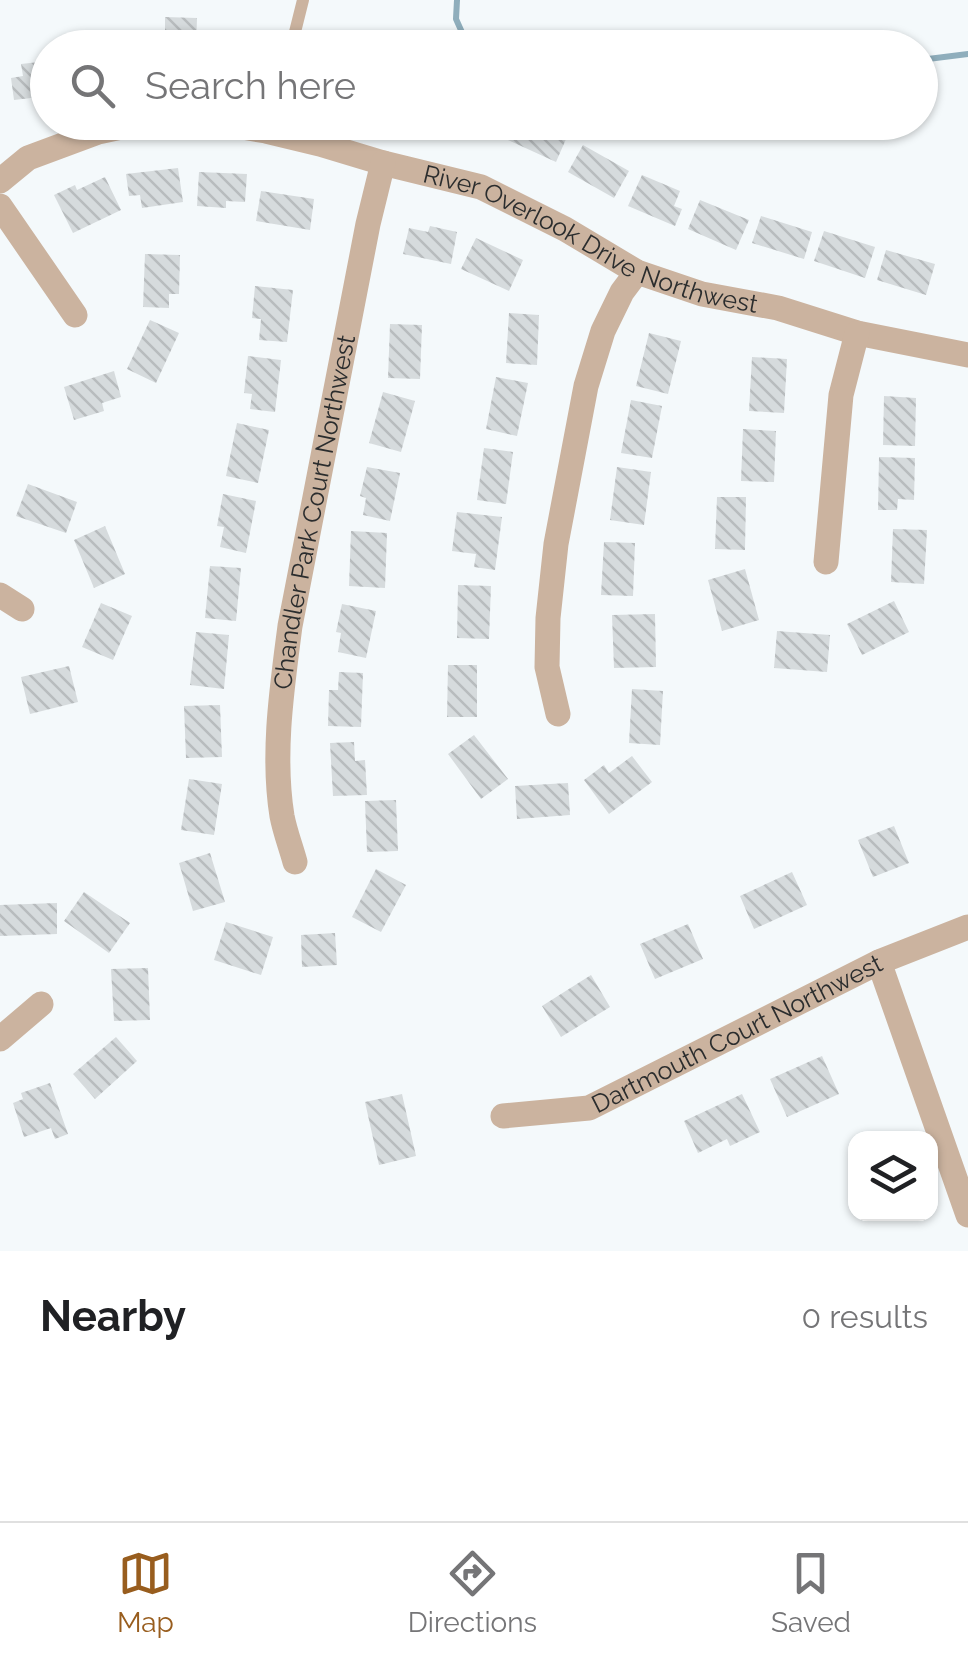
<!DOCTYPE html>
<style>
:root{--surface:#fff;--page:#f6f6f6;--text:#202124;--muted:#757577;--line:#e0e0e0;--accent:#985d1e}
body{margin:0;font-family:Raleway,sans-serif;background:var(--page);color:var(--text)}
.controls{position:absolute;right:30px;bottom:30px;display:grid;overflow:hidden;border-radius:20px;box-shadow:0 2px 8px #0004}
.controls button{width:90px;height:90px;display:grid;place-items:center;padding:0;border:0;border-bottom:2px solid var(--line);background:var(--surface);color:var(--text);font:50px sans-serif}
.list{margin:0;padding:0;list-style:none}
h2{display:flex;justify-content:space-between;align-items:center;height:130px;margin:0;padding:0 40px;font-size:42px}
h2 small{font-size:32px;font-weight:400;color:var(--muted)}
.icon{flex:none;width:55px;height:55px;fill:none;stroke:currentColor;stroke-width:2;stroke-linecap:round;stroke-linejoin:round}
.map{position:relative;flex:none;width:968px;height:1251px;overflow:hidden}
.search{position:absolute;background:var(--surface);box-shadow:0 2px 8px #0004;left:30px;right:30px;top:30px;height:110px;display:flex;align-items:center;gap:25px;box-sizing:border-box;padding:0 35px;border-radius:55px;color:var(--muted);font-size:38px}
.sheet{height:270px;background:var(--surface)}
nav{display:flex;justify-content:space-around;align-items:center;box-sizing:border-box;height:140px;border-top:2px solid var(--line);background:var(--surface);font-size:28px;color:var(--muted)}
nav a{display:grid;justify-items:center;gap:5px}
nav .on{color:var(--accent)}
.map>svg:first-child{display:block}
.lines{fill:none;stroke-linecap:round;stroke-linejoin:round}
.stream{stroke:#8faebc;stroke-width:6}
.building{fill:url(#building-back-hatch)}
.service{stroke:#cbb39f;stroke-width:12}
.minor{stroke:#cbb39f;stroke-width:25}
.labels{text-anchor:middle;dominant-baseline:central;stroke-width:10;stroke-linejoin:round;paint-order:stroke}
.street-label{font-size:25px;fill:#2b2d2e;stroke:#fff}
</style>
<div class="map">
<svg width="968" height="1251" viewBox="0 0 968 1251">
<defs>
<pattern id="building-back-hatch" width="6" height="6" patternUnits="userSpaceOnUse" patternTransform="scale(2.5)"><rect width="6" height="6" fill="#d6dbdd"/><path d="M-1 5l2 2M0 0l6 6M5-1l2 2" fill="none" stroke="#b8bcbe"/></pattern>
</defs>
<rect width="100%" height="100%" fill="#f4f9fb"/>
<g class="lines">
<!-- stream -->
<path class="stream" d="M457,0L456,19L469,48
M920,60L968,54"/>
</g>
<!-- building -->
<path class="building" d="M165,17L197,18L196,48H144V32H165Z
M209,30L261,39L260,48H206Z
M133,31L134,48H81L80,34Z
M48,61V96L14,100L11,78L23,76L21,64Z
M515,122H554L570,130L556,162L508,140Z
M583,145L629,171L614,198L568,172Z
M178,168L183,202L142,208L140,195L129,196L126,174Z
M199,172L247,174L245,202L226,201V208L197,206Z
M642,175L680,191L674,206L682,209L675,226L628,206Z
M105,177L121,210L73,233L54,195L75,185L77,190Z
M261,191L314,199L310,230L256,221Z
M700,200L749,220L736,250L688,229Z
M761,216L812,232L804,259L752,243Z
M430,226L457,232L451,264L403,254L409,228L428,232Z
M824,231L875,247L865,278L814,261Z
M476,238L523,260L509,291L461,269Z
M886,250L935,264L926,295L877,280Z
M145,254L180,255L179,294H169V308L143,307Z
M255,286L293,290L287,342L259,340L261,319L252,318Z
M509,313L539,315L537,365L506,363Z
M150,320L179,333L156,383L127,369Z
M390,324L422,325L420,379L388,378Z
M649,333L681,341L668,394L636,386Z
M248,356L281,360L275,412L250,409L252,394L244,393Z
M752,357L787,359L784,413L749,411Z
M114,371L121,397L102,403L104,411L74,420L64,387Z
M496,377L528,383L517,436L486,429Z
M383,392L415,401L401,452L369,443Z
M884,396L916,398L915,446L883,445Z
M631,400L662,406L652,458L621,453Z
M237,423L269,430L258,483L226,476Z
M743,429L776,431L774,482L741,481Z
M484,448L513,452L506,504L477,500Z
M879,457L915,458L914,500L898,499L897,510H878Z
M367,467L400,473L390,521L363,515L366,498L360,496Z
M617,467L651,472L644,525L610,520Z
M28,484L77,502L66,533L16,516Z
M223,494L256,501L246,553L220,547L224,527L217,526Z
M717,497H746L745,550L715,549Z
M457,512L502,517L495,570L474,567L476,554L452,551Z
M105,526L125,574L94,588L74,540Z
M893,529L927,530L924,584L891,582Z
M351,531L387,533L385,588L349,586Z
M604,542L635,543L633,596L601,595Z
M210,566L241,568L236,621L205,618Z
M745,569L759,620L722,631L708,580Z
M458,585L491,586L489,639L457,638Z
M894,601L909,632L862,655L847,624Z
M101,603L132,616L113,660L82,647Z
M342,604L376,611L366,658L338,652L341,633L336,632Z
M655,614L656,667L614,668L612,615Z
M777,631L830,635L827,672L774,668Z
M196,632L229,635L224,689L190,685Z
M448,665H477V717H447Z
M69,666L78,702L30,714L21,677Z
M339,672L363,673L361,727L328,726L329,690H338Z
M632,689L663,691L660,745L629,743Z
M220,705L222,757L186,758L184,706Z
M474,735L508,779L481,799L448,754Z
M354,742L355,761L365,760L367,795L333,796L330,743Z
M632,756L652,782L609,814L584,780L604,765L609,773Z
M189,779L222,784L214,835L181,830Z
M568,783L570,815L517,819L515,786Z
M396,800L398,851L367,852L365,801Z
M894,826L909,863L873,877L858,840Z
M210,853L225,902L193,911L179,863Z
M376,869L406,885L381,932L352,917Z
M792,872L807,905L754,929L740,896Z
M84,892L130,923L109,953L64,921Z
M57,903V934L0,936V905Z
M226,922L273,937L261,975L214,960Z
M688,924L703,959L655,979L640,944Z
M335,933L337,965L302,967L301,935Z
M148,968L150,1020L114,1021L111,969Z
M591,975L610,1007L561,1037L542,1006Z
M116,1037L137,1061L95,1099L73,1074Z
M822,1056L839,1094L787,1117L770,1079Z
M50,1083L68,1134L55,1139L51,1128L24,1137L13,1103L23,1099L21,1093Z
M402,1094L416,1156L379,1165L365,1102Z
M742,1094L760,1132L730,1146L727,1139L698,1153L684,1121Z"/>
<g class="lines">
<!-- service -->
<path class="service" d="M291,48L303,0"/>
<!-- minor -->
<g class="minor">
<path id="s1" d="M213,122L266,131L320,144L383,163L481,187L565,229L637,272L702,294L778,308L857,333L968,355"/>
<path d="M0,181L28,158L98,132L145,122"/>
<path d="M0,206L75,315"/>
<path d="M826,562L841,395L857,333"/>
<path d="M0,595L22,609"/>
<path d="M558,714L547,667L548,618L556,544L586,386L603,331L622,292L637,272"/>
<path id="s2" d="M295,862C291,847 285,832 282,816C272,754 282,688 290,626L368,224L383,163"/>
<path d="M879,962L968,1215"/>
<path d="M0,1039L41,1004"/>
<path id="s3" d="M503,1116L589,1108L879,962L968,927"/>
</g>
</g>
<g class="labels">
<!-- street labels -->
<g class="street-label">
<text stroke="none"><textPath href="#s1" startOffset="398">River Overlook Drive Northwest</textPath></text>
<text stroke="none"><textPath href="#s2" startOffset="355">Chandler Park Court Northwest</textPath></text>
<text stroke="none"><textPath href="#s3" startOffset="252">Dartmouth Court Northwest</textPath></text>
</g>
</g>
</svg>
<div class="controls">
<button><svg class="icon" aria-label="layers" viewBox="0 0 24 24"><path d="M12 4l9 5-9 5-9-5zM3 14l9 5 9-5"/></svg></button>
</div>
<div class="search"><svg class="icon" aria-label="search" viewBox="0 0 24 24"><circle cx="10" cy="10" r="6"/><path d="M15 15l6 6"/></svg>Search here</div>
</div>
<section class="sheet">
<h2>Nearby<small>0 results</small></h2>
<ul class="list">
</ul>
</section>
<nav>
<a class="on"><svg class="icon" aria-label="map" viewBox="0 0 24 24"><path d="M3 6l6-2 6 2 6-2v14l-6 2-6-2-6 2zM9 4v14M15 6v14"/></svg>Map</a>
<a><svg class="icon" aria-label="directions" viewBox="0 0 24 24"><path d="M12 3l9 9-9 9-9-9zM9 14v-3h6M13 9l2 2-2 2"/></svg>Directions</a>
<a><svg class="icon" aria-label="saved" viewBox="0 0 24 24"><path d="M7 4h10v16l-5-4-5 4z"/></svg>Saved</a>
</nav>
